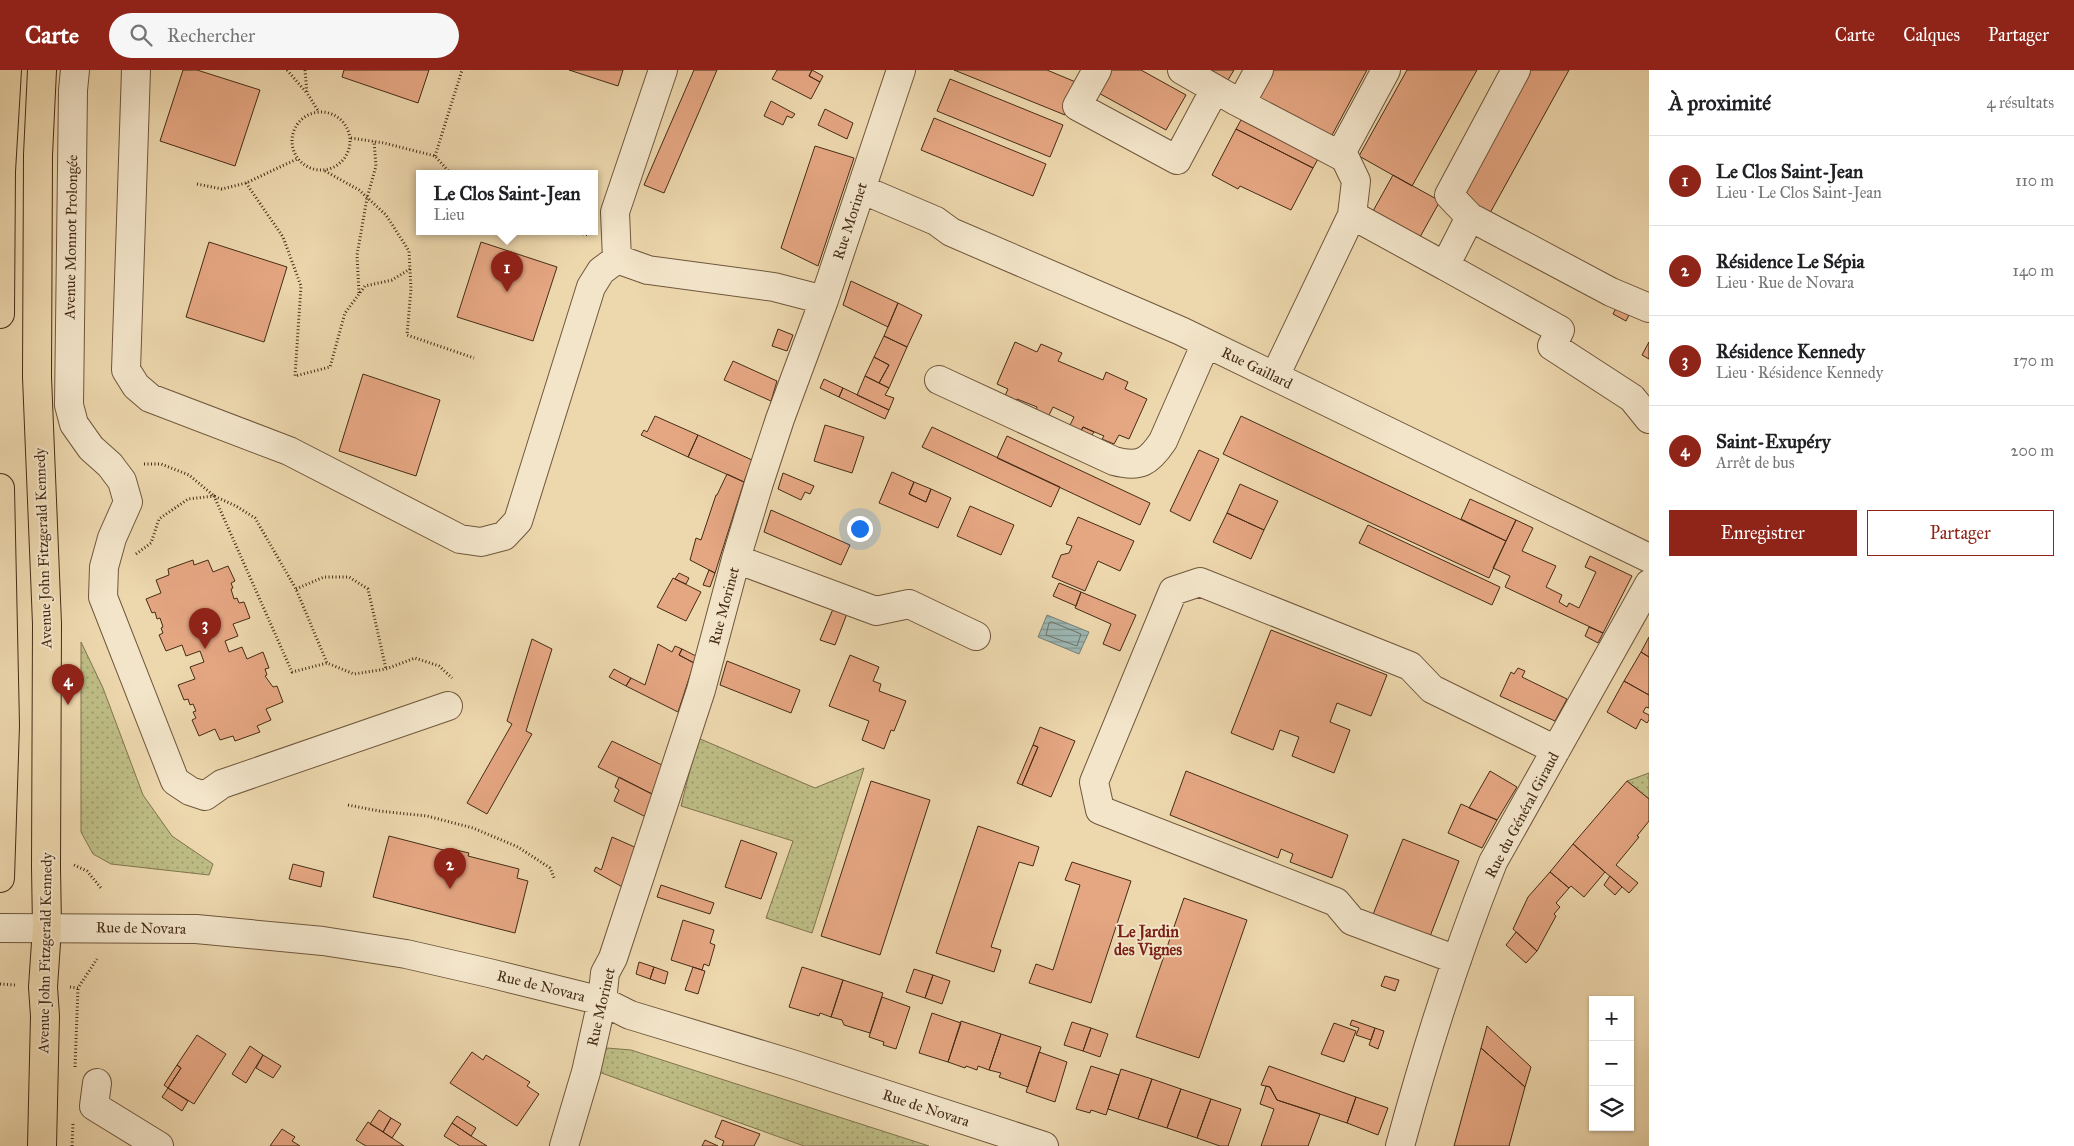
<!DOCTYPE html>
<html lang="fr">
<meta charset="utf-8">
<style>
:root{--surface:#fff;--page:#f6f6f6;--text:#202124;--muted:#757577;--line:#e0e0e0;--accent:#8f2418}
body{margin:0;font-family:"IM FELL Great Primer",serif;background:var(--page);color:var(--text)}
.controls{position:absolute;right:15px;bottom:15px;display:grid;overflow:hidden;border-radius:0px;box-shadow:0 1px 4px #0004}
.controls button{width:45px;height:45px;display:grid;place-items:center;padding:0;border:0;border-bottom:1px solid var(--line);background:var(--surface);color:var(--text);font:25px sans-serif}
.you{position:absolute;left:859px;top:458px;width:18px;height:18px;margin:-12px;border:4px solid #fff;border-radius:50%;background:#1a73e8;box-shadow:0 0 0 8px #1a73e833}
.badge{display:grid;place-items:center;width:32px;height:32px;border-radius:50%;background:var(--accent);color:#fff;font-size:16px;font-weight:700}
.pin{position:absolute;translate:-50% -41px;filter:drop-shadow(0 1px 2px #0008)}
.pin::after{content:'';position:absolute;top:26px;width:18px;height:15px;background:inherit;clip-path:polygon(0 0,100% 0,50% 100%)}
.popup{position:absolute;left:416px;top:100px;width:182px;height:65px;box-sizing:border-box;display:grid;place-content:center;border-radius:0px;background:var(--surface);filter:drop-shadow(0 1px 4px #0005);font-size:16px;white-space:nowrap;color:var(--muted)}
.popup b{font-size:19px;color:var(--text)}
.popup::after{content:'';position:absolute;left:50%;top:100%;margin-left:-10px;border:10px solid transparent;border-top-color:var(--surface)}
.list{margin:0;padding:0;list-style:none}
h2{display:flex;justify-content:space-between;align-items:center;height:65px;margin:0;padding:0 20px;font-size:21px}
h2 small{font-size:16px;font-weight:400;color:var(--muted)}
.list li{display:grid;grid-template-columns:32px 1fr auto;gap:15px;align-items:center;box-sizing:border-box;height:90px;padding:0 20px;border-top:1px solid var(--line)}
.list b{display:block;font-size:19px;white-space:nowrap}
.list p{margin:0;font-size:16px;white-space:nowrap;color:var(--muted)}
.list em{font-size:16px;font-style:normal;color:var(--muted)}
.actions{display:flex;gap:10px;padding:15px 20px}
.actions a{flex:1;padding:11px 0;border:1px solid var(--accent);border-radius:0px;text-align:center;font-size:18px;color:var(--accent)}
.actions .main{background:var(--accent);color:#fff}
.icon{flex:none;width:28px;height:28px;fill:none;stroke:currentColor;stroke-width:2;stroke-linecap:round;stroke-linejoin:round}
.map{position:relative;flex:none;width:1649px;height:1076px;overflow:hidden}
header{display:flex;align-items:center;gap:30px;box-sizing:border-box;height:70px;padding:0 25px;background:var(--accent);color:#fff}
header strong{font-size:24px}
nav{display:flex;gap:28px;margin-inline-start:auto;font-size:18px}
.search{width:350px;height:45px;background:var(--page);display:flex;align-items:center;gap:12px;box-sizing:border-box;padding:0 18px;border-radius:28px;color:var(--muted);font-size:19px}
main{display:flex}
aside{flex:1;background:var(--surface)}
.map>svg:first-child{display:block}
.green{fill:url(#green-dots);stroke:#82744e}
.water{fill:url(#water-rules);stroke:#797f75}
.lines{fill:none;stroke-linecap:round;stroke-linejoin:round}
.shore{stroke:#707265;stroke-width:1}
.building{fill:#e5a682;stroke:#452c16}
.minor-casing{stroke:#6f573c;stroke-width:30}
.major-casing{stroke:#452c16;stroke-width:30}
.path{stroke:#452c16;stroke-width:3;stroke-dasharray:1 2.5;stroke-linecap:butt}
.minor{stroke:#f3e5ca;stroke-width:28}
.major{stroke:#edd7ad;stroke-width:28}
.labels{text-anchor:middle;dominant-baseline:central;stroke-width:4;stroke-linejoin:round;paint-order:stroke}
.street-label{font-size:15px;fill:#452c16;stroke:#f3e5ca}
.neighbourhood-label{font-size:16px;font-weight:bold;fill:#7a1f14;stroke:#f3e5ca}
</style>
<header>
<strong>Carte</strong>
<div class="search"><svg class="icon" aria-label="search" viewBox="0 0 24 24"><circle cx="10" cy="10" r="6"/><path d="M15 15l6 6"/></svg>Rechercher</div>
<nav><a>Carte</a><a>Calques</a><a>Partager</a></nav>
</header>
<main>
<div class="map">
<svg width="1649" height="1076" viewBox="0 0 1649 1076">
<defs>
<pattern id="green-dots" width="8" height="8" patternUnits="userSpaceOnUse" patternTransform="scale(1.25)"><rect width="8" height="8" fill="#bebd85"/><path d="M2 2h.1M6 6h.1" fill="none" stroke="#9c9a6c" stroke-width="1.8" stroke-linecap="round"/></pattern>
<pattern id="water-rules" width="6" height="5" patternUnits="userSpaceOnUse" patternTransform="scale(1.25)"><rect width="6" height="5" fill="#9cb7b4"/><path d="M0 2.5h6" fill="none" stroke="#819591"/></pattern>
</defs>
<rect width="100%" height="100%" fill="#edd7ad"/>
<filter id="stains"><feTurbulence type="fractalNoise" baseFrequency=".004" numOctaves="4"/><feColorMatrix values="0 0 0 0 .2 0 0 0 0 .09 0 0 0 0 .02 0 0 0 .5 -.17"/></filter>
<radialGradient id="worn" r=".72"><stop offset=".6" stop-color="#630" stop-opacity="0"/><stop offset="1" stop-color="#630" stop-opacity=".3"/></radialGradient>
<!-- green -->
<path class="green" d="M81,572L103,618L143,725L172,766L213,794L209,805L111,794L93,784L81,762Z
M698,668L815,718L864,698L812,863L766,848L793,771L681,736Z
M1649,703V729L1627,711Z
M607,978L631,980L929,1076H804L596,1001Z"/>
<!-- water -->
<path class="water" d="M1047,545L1089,562L1079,584L1038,567Z"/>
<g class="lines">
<!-- shore -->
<path class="shore" d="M1052,552L1081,564L1077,576L1046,565L1049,553Z"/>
</g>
<!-- building -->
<path class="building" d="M183,0H197L260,20L235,96L160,71Z
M344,0H429L418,33L342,7Z
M569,0H623L618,16Z
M694,0H717L664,123L644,115Z
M777,0H812L809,6L820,12L811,29L772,9Z
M812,0L823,6L820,12L809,6Z
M954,0H1047L1078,13L1065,45Z
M1107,0H1141L1186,25L1166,60L1095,21Z
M1211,0H1234L1228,10Z
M1272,0H1367L1331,67L1257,27Z
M1407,0H1477L1412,116L1359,86Z
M1525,0H1569L1490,143L1456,125Z
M950,9L1063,55L1050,87L937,41Z
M771,31L795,44L792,48L787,46L783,55L764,46Z
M825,39L853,53L847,69L818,55Z
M934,48L1046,94L1033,126L921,80Z
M1241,50L1318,89L1313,98L1236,59Z
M1236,59L1313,98L1291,140L1240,116L1238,119L1212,105Z
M815,76L854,88L818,196L781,178Z
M1393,105L1440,131L1420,167L1373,141Z
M209,172L287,197L264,272L186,247Z
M481,172L557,197L533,271L457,247Z
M851,211L898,233L888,257L843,235Z
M898,233L922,245L907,277L884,266Z
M1616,238L1629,245L1626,251L1613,244Z
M778,259L793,265L787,281L772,276Z
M884,266L907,277L889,318L879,313L889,295L874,287Z
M1015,272L1037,282L1041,274L1062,283L1058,291L1103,310L1106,302L1128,312L1125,319L1147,329L1129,369L1119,365L1114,374L1102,369L1104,366L1083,357L1081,361L1070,355L1074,347L1053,337L1048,347L1036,341L1037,337L1017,329L1015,332L1004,328L1008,319L997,314Z
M1649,272V289L1642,285Z
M874,287L889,295L879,313L865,306Z
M733,291L777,311L771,331L724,310Z
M363,304L440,330L416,406L339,381Z
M865,306L889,318L885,325L894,328L889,340L857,325Z
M824,309L843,318L839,327L820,318Z
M843,318L889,340L885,349L839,327Z
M655,346L698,365L688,387L641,365L644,360L647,362Z
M1241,346L1506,471L1489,508L1223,384Z
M825,355L864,367L852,403L814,391Z
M932,357L1060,417L1051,437L922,377Z
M1083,357L1094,362L1092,365L1081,361Z
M698,365L752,390L744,412L688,387Z
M1007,366L1150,433L1140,455L997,388Z
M1199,380L1219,389L1190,451L1170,441Z
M892,402L914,412L909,424L926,432L931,419L951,428L938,458L879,433Z
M783,403L814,416L810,424L805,422L801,430L778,419Z
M727,404L744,412L715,503L690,490L696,468L701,470L716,425H717Z
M914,412L931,419L926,432L909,424Z
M1240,414L1278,431L1264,460L1227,443Z
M1470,429L1516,450L1506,471L1461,449Z
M970,436L1014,455L1001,485L957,466Z
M771,440L850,475L841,495L764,462Z
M1227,443L1264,460L1251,489L1213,472Z
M1078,447L1134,471L1120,501L1098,491L1085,521L1052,507L1061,485L1069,483L1072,476L1066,474Z
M1516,450L1533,458L1522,481L1556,496L1546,517L1562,525L1559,532L1567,537L1569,533L1579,538L1596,502L1585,497L1590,486L1632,506L1603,563L1505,517L1510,506L1493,498Z
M1368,455L1500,517L1492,535L1359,473Z
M193,490L194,495L208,490L213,502L228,496L235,511L231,513L233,518L231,519L234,529L237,528L239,533L244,532L250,548L233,554L238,566L225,571L229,582L242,577L247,589L263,582L269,598L265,599L267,605L265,606L273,617L277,616L283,632L266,639L271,650L257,656L260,662L235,671L233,666L220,670L215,659L199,666L192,650L196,648L193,642L196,641L193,634L190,635L188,629L184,630L178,615L195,609L190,597L204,592L200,581L186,586L182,575L166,581L159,565L163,563L161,558L163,557L160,548L157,549L155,542L152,543L146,529L161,523L156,510L169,505L168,499Z
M709,500L715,503L710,517L703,515Z
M679,503L689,508L686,514L675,509Z
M673,508L701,522L686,551L657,537Z
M1059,513L1081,522L1076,536L1053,526Z
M1081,522L1136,545L1120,581L1103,574L1111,554L1075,538Z
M833,539L848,541L835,575L820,570Z
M1589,557L1603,563L1598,573L1585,566Z
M1271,560L1387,605L1371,646L1337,633L1330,652L1350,660L1334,703L1292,686L1299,667L1280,660L1273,680L1231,663Z
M1649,567V587L1641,582Z
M532,569L552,579L526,661L532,664L487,744L467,733L512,654L507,651Z
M658,574L672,582L675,576L682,579L679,585L694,593L678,642L626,616L631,608L645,615Z
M682,579L696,586L694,593L679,585Z
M1641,582L1649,587V625L1624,611Z
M850,585L879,597L873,611L881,614L879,621L906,631L894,661L891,660L884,679L862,670L869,651L829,636Z
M727,591L800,620L791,643L720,615Z
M1518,598L1525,601L1522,607L1567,629L1555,651L1500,626L1511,602L1514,604Z
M614,599L631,608L626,616L609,607Z
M1624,611L1649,625V638L1646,637L1643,642L1649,645V650L1647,653L1641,649L1636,659L1607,642Z
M1040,657L1075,671L1051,727L1022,715L1038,677L1033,675Z
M612,671L662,695L652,724L598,697Z
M1033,675L1038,677L1022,715L1017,713Z
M1186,701L1348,765L1332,808L1290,792L1293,784L1281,779L1278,788L1170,745Z
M1490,701L1517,717L1497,750L1469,738Z
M619,707L652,724L648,748L614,731L619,720L615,717Z
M871,711L930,730L880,885L821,866Z
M1627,711L1649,729V751L1637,766L1639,767L1616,795L1638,813L1629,823L1573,774Z
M1461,734L1497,750L1482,778L1448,763Z
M978,756L1039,777L1033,796L1019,792L991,877L1001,880L994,902L936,883Z
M389,766L451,782L452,779L469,783L468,786L519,799L517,808L528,811L515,863L373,827Z
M612,767L639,779L626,819L594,801L596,797L601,800L602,798Z
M1403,769L1459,791L1429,869L1372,847Z
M741,770L777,783L761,829L725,817Z
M1573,774L1605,802L1584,827L1571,816L1569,818L1550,802Z
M1072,792L1131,811L1091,933L1029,913L1036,894L1053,900L1080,815L1065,810Z
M293,794L324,802L321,817L289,809Z
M1550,802L1569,818L1556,833L1560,837L1554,844L1556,846L1537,881L1513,859L1528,827Z
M1610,806L1622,817L1615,825L1604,815Z
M661,815L714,833L710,844L657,827Z
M1184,828L1247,850L1199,988L1136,967Z
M683,850L714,860L710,873L715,875L709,896L704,894L702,900L671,890Z
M1516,862L1537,881L1526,893L1506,875Z
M639,892L654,897L650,909L636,904Z
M654,897L668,902L665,914L650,909Z
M693,897L705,901L698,924L685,920Z
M802,897L843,910L831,947L820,943L819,946L789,937Z
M914,899L933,905L925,928L906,922Z
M933,905L950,911L942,934L925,928Z
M1385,906L1399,910L1395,921L1381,916Z
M843,910L883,923L870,963L844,955L842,950L831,947Z
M882,927L910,937L896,979L883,975L884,972L869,967Z
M932,943L961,953L948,992L919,983Z
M1352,950L1375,958L1371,970L1356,965L1359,958L1350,955Z
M961,951L1001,964L989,1000L978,996L977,1000L966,996L965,998L948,992Z
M1072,952L1091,958L1083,981L1064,975Z
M1334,953L1356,961L1344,992L1321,984Z
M1487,956L1531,997L1525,1017L1481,978Z
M1091,958L1108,964L1100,987L1083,981Z
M1375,958L1384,961L1378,979L1369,975Z
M1001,964L1041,977L1028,1017L999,1007L1001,1003L989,1000Z
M197,965L226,984L194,1034L168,1018L181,998L177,995Z
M250,976L263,985L246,1013L232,1004Z
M1481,978L1525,1017L1509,1076H1454Z
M472,982L483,990L486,985L530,1012L527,1016L539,1024L517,1056L450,1013Z
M1039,982L1067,992L1055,1032L1026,1022Z
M263,985L281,996L273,1008L256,998Z
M177,995L181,998L168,1018L164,1015Z
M1091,996L1119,1005L1106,1045L1091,1040L1090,1043L1076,1039Z
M1269,996L1356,1027L1347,1053L1277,1030L1270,1017L1261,1015Z
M1121,999L1152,1009L1138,1049L1108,1039Z
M1152,1009L1181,1019L1167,1058L1138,1049Z
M1266,1016L1270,1017L1277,1030L1320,1044L1308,1076H1261L1274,1039L1260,1034Z
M168,1018L188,1031L182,1041L162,1027Z
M1181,1019L1211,1029L1197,1068L1167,1058Z
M1356,1027L1388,1038L1378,1065L1347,1053Z
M1211,1029L1241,1039L1228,1076H1220L1197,1068Z
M379,1040L391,1048L383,1062L370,1054Z
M457,1046L476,1058L471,1066L452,1053Z
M391,1048L401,1054L392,1068L383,1062Z
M722,1050L760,1064L754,1076H722L724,1071L715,1067Z
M368,1052L404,1076H366L356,1070Z
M452,1053L471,1066L487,1076H460L444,1066Z
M282,1059L295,1067L292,1071L300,1076H270Z
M705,1070L718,1076H702Z"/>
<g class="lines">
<!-- minor casing -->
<g class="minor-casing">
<path id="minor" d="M75,0L73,20L69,335L74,354L91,378L110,395L122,411L128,432L112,468L104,497L103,527L175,711L190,721L205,726L222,714L448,636
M136,0L126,300L136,316L150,328L289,381L460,469L481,472L504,466L518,451L591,217L601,201L617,189
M1097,0L1077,36L1177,90L1215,19
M1182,0L1236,31L1345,88L1356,111L1352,145L1445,196
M1241,33L1259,0
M1340,85L1386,0
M861,119L936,151L951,162L1181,261L1649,488
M1470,147L1449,125L1516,0
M617,189L648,200L774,217L824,230
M617,189L615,142L663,0
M1649,238L1611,222L1470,147L1445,196L1560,260L1552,276L1632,328L1649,349
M1275,306L1352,145
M939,310L1114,391C1140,398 1149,392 1163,371L1206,273
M736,489L876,541L909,534L976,566
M0,858L196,859L323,871L406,884L489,903L602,931L630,945L792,994L1044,1076
M1457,890L1352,851L1336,832L1100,740L1094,712L1173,521L1200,512L1410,596L1432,619L1556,680
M97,1013L94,1036L159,1076
M564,1076L586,1002L602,931L605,903L613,888L701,620L736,489L759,413L780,349L824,230L901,0
M1400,1076C1426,980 1456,885 1493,792L1649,514"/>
</g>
<!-- major casing -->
<g class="major-casing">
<path id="major" d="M0,244L1,101L7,0
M0,418L5,655L0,808
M42,1076L45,946L43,917L47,858L46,797L47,554L37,307L38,85L42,0"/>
</g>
<!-- path -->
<path class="path" d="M287,0L306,22
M305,0L307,23L319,42
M292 71a29 29 0 1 1 58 0a29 29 0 1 1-58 0Z
M351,68L384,73L435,86L450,103
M435,86L462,0
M325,101L359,120L386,145L409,181L411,219L407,265L474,288
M246,113L283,167L301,216L295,306L330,297L345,243L365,216L392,210L410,199
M197,114L222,119L246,113L297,89
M569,161L589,165
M359,223L357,185L367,128L376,96L374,71
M144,394H161L189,405L214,426L236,436L255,448L296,519L327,593
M136,484L151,473L159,449L188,429L214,426L292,602L327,593L354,604L386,599L415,588L439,596L452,608
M296,519L324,507H349L368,519L386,599
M348,735L379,741L427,746L473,758L518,777L550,798L555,810
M74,795L87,801L101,818
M0,914L16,915
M70,917L78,918L97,889
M75,997L78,918
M72,1076L73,1053"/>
<!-- minor -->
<use href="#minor" class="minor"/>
<!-- major -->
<use href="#major" class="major"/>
</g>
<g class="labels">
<!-- street labels -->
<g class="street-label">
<text transform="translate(850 151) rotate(-72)">Rue Morinet</text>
<text transform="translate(71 167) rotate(-89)">Avenue Monnot Prolongée</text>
<text transform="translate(1257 298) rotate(26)">Rue Gaillard</text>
<text transform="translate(43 478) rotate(-92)">Avenue John Fitzgerald Kennedy</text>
<text transform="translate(724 536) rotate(-75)">Rue Morinet</text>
<text transform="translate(1522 745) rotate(-62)">Rue du Général Giraud</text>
<text transform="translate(141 858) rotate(1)">Rue de Novara</text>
<text transform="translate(45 883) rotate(-89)">Avenue John Fitzgerald Kennedy</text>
<text transform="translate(541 916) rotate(14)">Rue de Novara</text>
<text transform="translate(601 937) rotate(-77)">Rue Morinet</text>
<text transform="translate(926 1038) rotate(18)">Rue de Novara</text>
</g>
<!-- neighbourhood labels -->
<g class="neighbourhood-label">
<text x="1148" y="861">Le Jardin<tspan x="1148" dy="18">des Vignes</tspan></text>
</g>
</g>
<rect width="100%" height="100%" filter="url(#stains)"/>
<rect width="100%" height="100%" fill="url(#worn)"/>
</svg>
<div class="controls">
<button>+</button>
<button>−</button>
<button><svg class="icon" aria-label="layers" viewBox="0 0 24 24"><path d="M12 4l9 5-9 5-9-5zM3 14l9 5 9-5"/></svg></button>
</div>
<div class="you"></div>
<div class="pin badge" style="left:507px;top:222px">1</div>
<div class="popup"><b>Le Clos Saint-Jean</b>Lieu</div>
<div class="pin badge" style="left:450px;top:819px">2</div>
<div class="pin badge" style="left:205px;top:579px">3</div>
<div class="pin badge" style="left:68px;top:635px">4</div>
</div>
<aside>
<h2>À proximité<small>4 résultats</small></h2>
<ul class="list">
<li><span class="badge">1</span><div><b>Le Clos Saint-Jean</b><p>Lieu · Le Clos Saint-Jean</p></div><em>110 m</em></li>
<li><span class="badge">2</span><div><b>Résidence Le Sépia</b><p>Lieu · Rue de Novara</p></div><em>140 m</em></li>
<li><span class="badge">3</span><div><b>Résidence Kennedy</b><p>Lieu · Résidence Kennedy</p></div><em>170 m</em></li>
<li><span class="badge">4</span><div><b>Saint-Exupéry</b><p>Arrêt de bus</p></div><em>200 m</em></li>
</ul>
<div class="actions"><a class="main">Enregistrer</a><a>Partager</a></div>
</aside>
</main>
